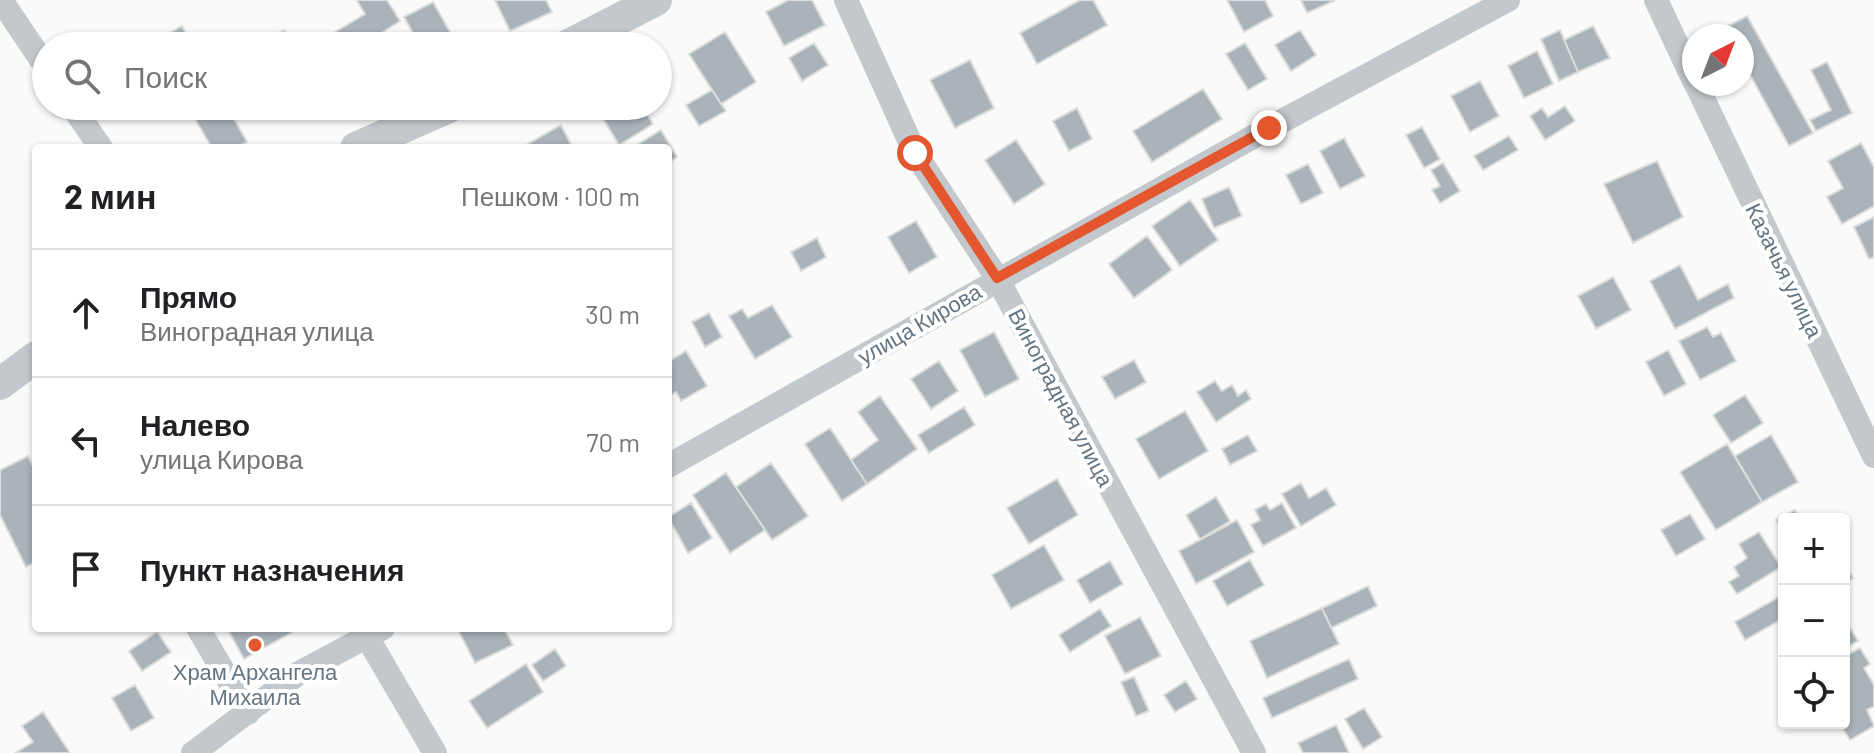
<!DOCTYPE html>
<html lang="ru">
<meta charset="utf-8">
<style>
:root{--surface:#fff;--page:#f2f2f2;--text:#202124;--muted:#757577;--line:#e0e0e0}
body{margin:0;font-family:Barlow,sans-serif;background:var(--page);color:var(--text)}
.controls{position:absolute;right:24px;bottom:24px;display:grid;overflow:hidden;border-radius:8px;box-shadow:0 2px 6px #0004}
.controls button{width:72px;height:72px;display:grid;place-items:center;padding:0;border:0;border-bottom:2px solid var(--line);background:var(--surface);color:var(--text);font:40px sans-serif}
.compass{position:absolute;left:1682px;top:24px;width:72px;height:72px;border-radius:50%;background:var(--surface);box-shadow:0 2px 6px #0004;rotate:42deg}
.stop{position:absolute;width:24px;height:24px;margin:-18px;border:6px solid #e4572e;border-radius:50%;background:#fff}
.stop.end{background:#e4572e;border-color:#fff;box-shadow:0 2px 8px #0008}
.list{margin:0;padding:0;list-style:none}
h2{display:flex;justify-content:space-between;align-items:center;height:104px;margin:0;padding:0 32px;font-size:34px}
h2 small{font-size:26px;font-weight:400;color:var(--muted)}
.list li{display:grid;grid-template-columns:52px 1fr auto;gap:24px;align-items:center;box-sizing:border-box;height:128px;padding:0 32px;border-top:2px solid var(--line)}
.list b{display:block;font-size:30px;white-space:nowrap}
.list p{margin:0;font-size:26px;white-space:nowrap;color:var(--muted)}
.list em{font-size:26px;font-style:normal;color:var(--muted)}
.icon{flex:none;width:44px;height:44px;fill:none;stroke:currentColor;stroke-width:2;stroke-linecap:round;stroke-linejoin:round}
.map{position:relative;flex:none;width:1874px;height:753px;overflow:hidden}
.search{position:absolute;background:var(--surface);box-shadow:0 2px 6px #0004;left:32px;top:32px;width:640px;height:88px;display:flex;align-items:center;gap:20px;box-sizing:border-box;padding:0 28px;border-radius:44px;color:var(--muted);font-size:30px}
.panel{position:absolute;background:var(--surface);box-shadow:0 2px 6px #0004;left:32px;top:144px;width:640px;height:488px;border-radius:8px}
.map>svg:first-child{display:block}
.building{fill:#aab3b9;stroke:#dcdcda;stroke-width:2}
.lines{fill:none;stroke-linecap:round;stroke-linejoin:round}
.minor{stroke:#c3c8cc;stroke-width:24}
.tertiary{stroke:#c3c8cc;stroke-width:32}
.route{stroke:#e4572e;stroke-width:10}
.poi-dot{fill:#e4572e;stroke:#fff;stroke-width:3}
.labels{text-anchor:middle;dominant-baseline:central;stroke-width:8;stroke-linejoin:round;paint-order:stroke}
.street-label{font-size:22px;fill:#657683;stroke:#fff}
.poi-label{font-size:22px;fill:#657683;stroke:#fff}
</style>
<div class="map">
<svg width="1874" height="753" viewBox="0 0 1874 753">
<rect width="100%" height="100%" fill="#fafaf8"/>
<!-- building -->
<path class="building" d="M359,0H387L400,21L361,46H333L327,37L365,14L357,1Z
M495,0H546L552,12L510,31Z
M788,0H812L825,25L784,46L766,12Z
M1080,0H1093L1107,25L1037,64L1020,33Z
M1227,0H1265L1273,16L1244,32Z
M1301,0H1333L1334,1L1307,13Z
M433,2L458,46H420L404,17Z
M1747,16L1813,133L1789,146L1742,60V36H1729L1724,28Z
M182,26L192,45L151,46L150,44Z
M1593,26L1610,58L1578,72L1564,40Z
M284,30L293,46H256Z
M1300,30L1316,55L1291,71L1275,45Z
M1560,30L1578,72L1559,81L1541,39Z
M725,32L756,82L721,104L689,54Z
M814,43L828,65L802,81L789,58Z
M1245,43L1267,79L1248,90L1226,54Z
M1537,51L1553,84L1524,98L1508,66Z
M970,60L994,108L955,128L930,80Z
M1827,62L1852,113L1816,131L1810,120L1831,110L1811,70Z
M1480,81L1499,116L1470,132L1451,96Z
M1203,89L1222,119L1152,162L1133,131Z
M712,90L726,111L699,126L686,105Z
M116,106H140L122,116Z
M190,106H227L247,142L236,148H212L188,107Z
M608,106H642L653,124L619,145L604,120L613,115Z
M1565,106L1575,121L1545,140L1530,116L1542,108L1548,117Z
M1077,108L1092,139L1069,151L1053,121Z
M561,125L573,148H530L528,144Z
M1422,127L1440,159L1424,168L1406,135Z
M661,130L677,157L668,163V148H632Z
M1509,136L1518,150L1483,170L1474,156Z
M1344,138L1365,176L1340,189L1320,151Z
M1016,140L1045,184L1014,204L985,160Z
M1861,143L1874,167V206L1842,224L1827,197L1843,188L1828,161Z
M1657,161L1683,217L1633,243L1604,184Z
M1443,163L1460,191L1440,203L1432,190L1440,186L1431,170Z
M1308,164L1323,193L1301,204L1286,175Z
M1229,187L1242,216L1214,228L1202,199Z
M1190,200L1218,240L1180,266L1152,226Z
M1874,217V257L1869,259L1854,227Z
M916,221L937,257L909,273L888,237Z
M1147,236L1172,270L1134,298L1109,264Z
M817,238L826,257L801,271L791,252Z
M1680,265L1698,300L1728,284L1734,298L1675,329L1650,281Z
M1613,277L1631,310L1596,329L1578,296Z
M772,305L792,337L755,359L729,316L742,309L748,318Z
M709,313L722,337L705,347L692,322Z
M1707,327L1713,337L1721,333L1736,361L1700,380L1679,341Z
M994,332L1019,379L985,397L960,350Z
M1668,350L1686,384L1664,396L1646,362Z
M686,351L707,386L681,401L676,392L668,397V362Z
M1134,360L1146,382L1115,399L1102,377Z
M939,361L958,391L931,409L911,379Z
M1215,381L1222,391L1232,385L1238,396L1246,390L1251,399L1216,422L1197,392Z
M1745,395L1763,423L1731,443L1713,415Z
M880,396L917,449L867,484L851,460L878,440L858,412Z
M964,407L975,425L929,453L918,435Z
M1185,411L1208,451L1159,479L1136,439Z
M830,428L867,484L842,501L805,444Z
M1248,435L1257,451L1230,465L1222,449Z
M1771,435L1798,482L1762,502L1735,456Z
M1727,444L1762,502L1716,530L1680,472Z
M28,456L36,473V561L26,567L0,515V470Z
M771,463L808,516L772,540L736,487Z
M726,473L765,530L730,553L693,495Z
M1057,479L1078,515L1029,544L1007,508Z
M1301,483L1309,498L1326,488L1336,505L1301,526L1282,494Z
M1216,497L1230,521L1200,539L1186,515Z
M691,503L712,538L688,553L668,517Z
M1282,503L1296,528L1263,546L1251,525L1260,520L1255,510L1266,504L1270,510Z
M1795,510L1800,519H1784V534L1776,520Z
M1690,514L1705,539L1676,556L1661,530Z
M1237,520L1254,552L1196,584L1179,551Z
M1759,532L1781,567L1737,594L1729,582L1739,576L1734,567L1747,558L1739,544Z
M1044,545L1064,580L1011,609L992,575Z
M1250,560L1264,585L1227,606L1213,581Z
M1110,561L1123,584L1090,603L1077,580Z
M1844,562L1853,578L1844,583Z
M1368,586L1377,606L1331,628L1322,608Z
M1784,594V618L1745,640L1735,622Z
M1322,608L1339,644L1267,678L1250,641Z
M1100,609L1111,626L1070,652L1059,635Z
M1140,617L1161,656L1125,674L1105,636Z
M1844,618L1858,641L1844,649Z
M227,628H300L244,659Z
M457,628H504L513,645L475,663Z
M157,632L171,652L142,671L129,651Z
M1860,648L1870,664L1864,668L1874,685V706L1867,710L1874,726L1850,740L1839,723H1844V657Z
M555,649L566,666L543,681L532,665Z
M1349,659L1358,679L1272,718L1263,698Z
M526,664L543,692L487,728L469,701Z
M1134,677L1149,711L1136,716L1121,682Z
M1186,681L1197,699L1175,712L1164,695Z
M135,685L154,718L131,731L112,698Z
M1364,708L1382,737L1363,749L1345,719Z
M43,712L70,753H15L33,742L22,726Z
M1336,725L1349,753H1303L1298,743Z"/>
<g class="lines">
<!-- minor -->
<path class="minor" d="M1,0L46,67
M846,0L915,153L997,278L1254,753
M1656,0L1694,81
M1696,84L1874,456
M72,106L101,148
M668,466L1269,128L1508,0
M198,628L248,713
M367,637L435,753
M193,753L299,673L383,628"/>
<!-- tertiary -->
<path class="tertiary" d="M567,46L656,0
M356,148L451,106
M0,384L36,357"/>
</g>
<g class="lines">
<!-- route -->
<path class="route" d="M915,153L997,278L1269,128"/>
</g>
<!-- markers -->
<circle class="poi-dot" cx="255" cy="645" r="8"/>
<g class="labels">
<!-- street labels -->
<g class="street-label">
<text transform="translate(1785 270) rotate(64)">Казачья улица</text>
<text transform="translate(919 323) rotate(-30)">улица Кирова</text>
<text transform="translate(1062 397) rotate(62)">Виноградная улица</text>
</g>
<!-- poi labels -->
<g class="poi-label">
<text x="255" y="671">Храм Архангела<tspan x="255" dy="25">Михаила</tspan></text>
</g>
</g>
</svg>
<div class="controls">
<button>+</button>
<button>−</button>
<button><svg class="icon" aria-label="locate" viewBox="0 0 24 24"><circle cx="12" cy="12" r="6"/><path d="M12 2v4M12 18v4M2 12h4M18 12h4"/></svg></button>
</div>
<svg class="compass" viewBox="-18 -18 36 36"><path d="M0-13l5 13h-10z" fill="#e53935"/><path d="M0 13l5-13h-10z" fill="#757577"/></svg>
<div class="stop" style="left:915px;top:153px"></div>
<div class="stop end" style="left:1269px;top:128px"></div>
<div class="search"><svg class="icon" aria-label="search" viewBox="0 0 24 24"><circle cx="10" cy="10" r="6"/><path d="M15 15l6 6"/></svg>Поиск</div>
<section class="panel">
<h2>2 мин<small>Пешком · 100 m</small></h2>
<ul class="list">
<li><svg class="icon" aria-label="ahead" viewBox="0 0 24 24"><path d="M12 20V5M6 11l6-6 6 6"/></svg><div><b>Прямо</b><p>Виноградная улица</p></div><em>30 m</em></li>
<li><svg class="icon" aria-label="left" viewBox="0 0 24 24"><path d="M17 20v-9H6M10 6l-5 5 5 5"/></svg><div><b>Налево</b><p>улица Кирова</p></div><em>70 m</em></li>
<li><svg class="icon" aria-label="arrive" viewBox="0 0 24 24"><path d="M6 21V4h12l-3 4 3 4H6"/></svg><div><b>Пункт назначения</b></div></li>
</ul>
</section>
</div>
